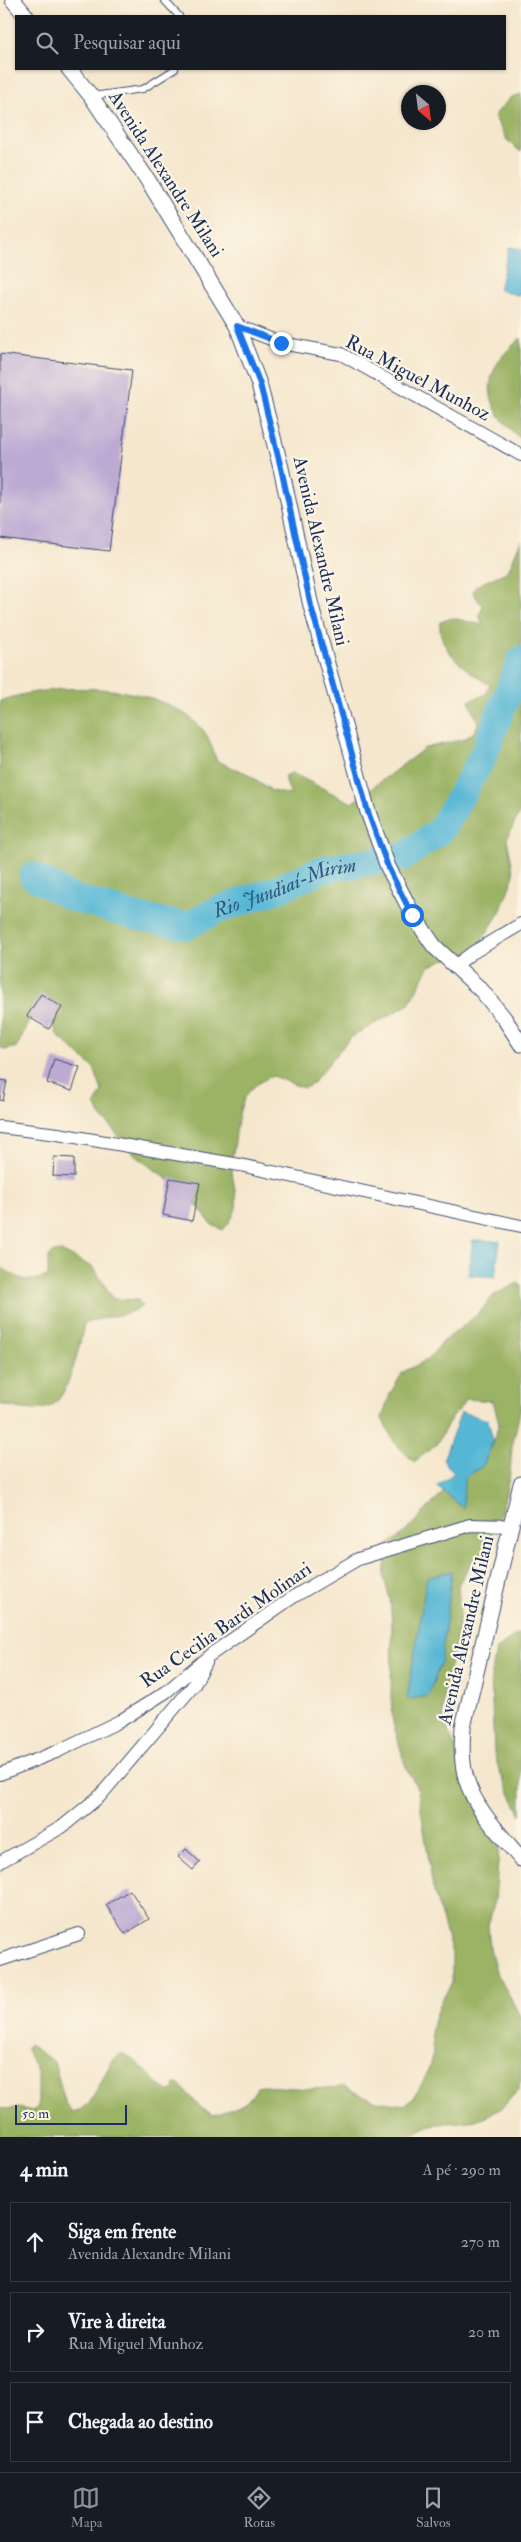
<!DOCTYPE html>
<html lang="pt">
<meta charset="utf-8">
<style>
:root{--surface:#171b24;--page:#242831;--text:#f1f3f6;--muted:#9ea1a6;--line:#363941;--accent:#8c9099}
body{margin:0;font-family:"IM FELL Double Pica",serif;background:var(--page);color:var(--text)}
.compass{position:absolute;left:401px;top:85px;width:45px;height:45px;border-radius:50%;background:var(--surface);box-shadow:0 1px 4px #0004;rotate:152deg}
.scale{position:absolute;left:15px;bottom:12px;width:112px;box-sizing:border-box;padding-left:5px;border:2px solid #1b2f5e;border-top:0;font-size:14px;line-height:18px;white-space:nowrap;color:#1b2f5e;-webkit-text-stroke:4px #fcf5e5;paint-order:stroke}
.stop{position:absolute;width:15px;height:15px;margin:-11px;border:4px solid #1a73e8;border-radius:50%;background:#fff}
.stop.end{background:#1a73e8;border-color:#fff;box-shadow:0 1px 5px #0008}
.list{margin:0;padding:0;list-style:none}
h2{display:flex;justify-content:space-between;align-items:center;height:65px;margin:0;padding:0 20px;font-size:21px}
h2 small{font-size:16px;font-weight:400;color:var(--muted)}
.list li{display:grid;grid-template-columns:32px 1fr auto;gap:15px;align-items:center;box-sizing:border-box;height:80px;margin:0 10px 10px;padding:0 10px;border:1px solid var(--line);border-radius:0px}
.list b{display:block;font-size:19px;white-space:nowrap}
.list p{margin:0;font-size:16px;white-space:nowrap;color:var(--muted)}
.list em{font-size:16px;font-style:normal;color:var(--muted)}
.icon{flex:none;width:28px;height:28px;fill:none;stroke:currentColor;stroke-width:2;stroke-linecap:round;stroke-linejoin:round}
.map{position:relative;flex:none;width:521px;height:2137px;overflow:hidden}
.search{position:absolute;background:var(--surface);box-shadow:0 1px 4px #0004;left:15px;right:15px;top:15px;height:55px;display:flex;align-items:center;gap:12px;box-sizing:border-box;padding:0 18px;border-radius:0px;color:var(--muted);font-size:19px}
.sheet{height:335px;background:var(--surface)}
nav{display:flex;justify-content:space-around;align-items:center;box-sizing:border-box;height:70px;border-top:1px solid var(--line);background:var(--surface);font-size:14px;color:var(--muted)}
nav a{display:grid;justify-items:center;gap:2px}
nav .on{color:var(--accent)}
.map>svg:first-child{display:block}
.forest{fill:#9bb365;stroke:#5b7162}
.water{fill:#56b7d5;stroke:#38739a}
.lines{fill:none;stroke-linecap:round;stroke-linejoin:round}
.river{stroke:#56b7d5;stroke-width:28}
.building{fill:#bdaad3}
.service-casing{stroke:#3c4b6f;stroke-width:8}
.minor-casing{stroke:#3c4b6f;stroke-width:14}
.tertiary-casing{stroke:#3c4b6f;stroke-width:17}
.service{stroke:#fff;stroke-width:6}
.minor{stroke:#fff;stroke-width:12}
.tertiary{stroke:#fff;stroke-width:15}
.route{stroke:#1a73e8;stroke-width:6}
.labels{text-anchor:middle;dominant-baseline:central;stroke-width:4.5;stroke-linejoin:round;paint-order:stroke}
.street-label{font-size:19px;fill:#1b2f5e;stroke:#fcf5e5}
.water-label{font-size:20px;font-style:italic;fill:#2d5882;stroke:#fcf5e5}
</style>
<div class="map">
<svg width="521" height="2137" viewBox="0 0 521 2137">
<rect width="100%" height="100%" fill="#fcf5e5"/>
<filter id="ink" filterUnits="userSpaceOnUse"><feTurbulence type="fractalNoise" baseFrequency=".02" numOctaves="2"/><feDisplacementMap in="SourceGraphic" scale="10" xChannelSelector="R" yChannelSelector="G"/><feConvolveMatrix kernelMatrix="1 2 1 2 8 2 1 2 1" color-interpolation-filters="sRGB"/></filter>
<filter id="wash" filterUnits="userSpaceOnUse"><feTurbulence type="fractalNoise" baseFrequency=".0096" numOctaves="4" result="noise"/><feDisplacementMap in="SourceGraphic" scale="20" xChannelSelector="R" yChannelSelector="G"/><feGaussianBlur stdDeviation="1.12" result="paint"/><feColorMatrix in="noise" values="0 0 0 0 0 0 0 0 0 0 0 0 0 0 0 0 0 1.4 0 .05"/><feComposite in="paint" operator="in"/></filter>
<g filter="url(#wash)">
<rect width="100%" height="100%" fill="#f5e7cd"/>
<!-- forest -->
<path class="forest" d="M521,94V152L507,140L494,116L510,98Z
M521,338V439C481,405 479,372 521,338Z
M521,540V810L507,838L514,875L500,912L481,942L465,955L442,960L429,967L409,1004L350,1038L310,1086L303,1088L273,1076C240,1088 239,1110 235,1141C234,1150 231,1159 232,1168C233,1195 246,1204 223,1230L212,1225L188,1194L137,1157L100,1115L95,1104L102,1091L94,1068L58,1036L48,1011L34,1010L17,1047L4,1050L0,1047V701C56,681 161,681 203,730C210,738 213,752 217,761L248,774L272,791L291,795L284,776L292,773L352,803L425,748L465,739L475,731L478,723L469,701L486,694L490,685C469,672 437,651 440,622L452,618L483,625L479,615L483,607L473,593L476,586L508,571Z
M54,1252H63L94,1268L113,1299L138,1300L142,1306C130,1316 102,1316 84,1324C80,1343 69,1400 49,1407C32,1413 16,1408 0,1404V1267C21,1279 24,1284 48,1276V1257Z
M518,1283L521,1285V1407L512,1447L510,1473L504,1501L489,1548L471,1563L458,1585L460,1609L458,1634L445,1686L443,1712L449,1734L486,1805L499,1849L495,1901L488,1925L490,1949L496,1971L521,2018V2079L518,2090L502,2108L478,2120L430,2125L407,2137H0V2109L19,2108L32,2111L38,2107V2074L26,2048L29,2044L54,2062L66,2105L72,2113C99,2108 100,2068 121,2053C137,2059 153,2080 168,2092L174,2091L175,2084L180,2085L200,2107L213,2115C233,2108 247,2108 257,2087L263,2086L312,2089L343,2087L376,2101L405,2105L412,2099L426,2077L433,2053L431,2029L439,2005L452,1983V1953L433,1888L418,1790L406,1767L393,1723L391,1699L392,1623L390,1599L384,1578L387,1546L405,1532L454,1481L478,1469L492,1447L499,1423L493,1401L467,1399L452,1417L436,1445L414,1462L394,1442L382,1418L390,1394L403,1372L427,1360L443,1342L478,1314L494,1295Z
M521,1634V1815L500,1773L494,1752L491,1678L496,1650L514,1636Z"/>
<!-- water -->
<path class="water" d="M509,247L521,249V296L499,290Z
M473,1240L500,1241L495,1277L468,1275Z
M461,1412L488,1420L493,1441L483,1466L464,1478L463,1508L437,1486L454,1473L443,1460Z
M452,1571L441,1662L428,1696L407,1699L427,1577Z"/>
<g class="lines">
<!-- river -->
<path class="river" id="s1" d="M33,876L70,897L138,917L187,926L217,910L278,889L323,869L403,857L441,830L482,758L521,660"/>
</g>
<g id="blocks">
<!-- building -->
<path class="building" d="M0,354L132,370L109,551L0,538Z
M41,994L62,1007L49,1029L27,1016Z
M54,1059L80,1067L72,1091L47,1083Z
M0,1080L7,1081L3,1101L0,1100Z
M54,1157L74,1158V1177L53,1176Z
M170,1178L200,1183L192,1221L163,1215Z
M186,1849L200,1862L193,1870L178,1857Z
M130,1890L149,1919L125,1934L106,1905Z"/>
</g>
</g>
<g filter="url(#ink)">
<use href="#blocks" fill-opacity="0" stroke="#3c4b6f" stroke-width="1"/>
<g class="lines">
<!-- service casing -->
<g class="service-casing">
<path id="service" d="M164,0L179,16
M92,96L143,89L175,69"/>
</g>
<!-- minor casing -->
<g class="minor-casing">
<path id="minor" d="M237,326L281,343L341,354L521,455
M456,965L472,953L521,924
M0,1127L58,1134L240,1165L521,1226
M0,1774L56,1752L120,1721L166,1692L210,1655L293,1597L358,1559L470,1525L510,1526
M0,1862L62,1827L100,1796L194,1685L206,1662
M0,1960L79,1934"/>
</g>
<!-- tertiary casing -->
<g class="tertiary-casing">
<path id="tertiary" d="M13,0L26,16
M69,69L91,96L149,182L237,326L259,384L281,468L311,606L368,812L388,867L413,915L434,946L482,991L504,1018L521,1044
M521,1484L463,1727C462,1744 461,1761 466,1778C474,1808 501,1835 521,1859"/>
</g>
<!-- service -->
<use href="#service" class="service"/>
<!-- minor -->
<use href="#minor" class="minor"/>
<!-- tertiary -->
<use href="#tertiary" class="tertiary"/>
</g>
</g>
<g class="lines" filter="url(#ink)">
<!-- route -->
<path class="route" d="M281,343L237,326L260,384L281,468L311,606L368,812L388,867L412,915"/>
</g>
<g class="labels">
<!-- street labels -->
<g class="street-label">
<text transform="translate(166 174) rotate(57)">Avenida Alexandre Milani</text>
<text transform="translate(418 378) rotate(28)">Rua Miguel Munhoz</text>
<text transform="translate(321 551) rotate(77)">Avenida Alexandre Milani</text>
<text transform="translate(226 1625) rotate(-35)">Rua Cecilia Bardi Molinari</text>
<text transform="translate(466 1630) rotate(-77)">Avenida Alexandre Milani</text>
</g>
<!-- water labels -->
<g class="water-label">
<text stroke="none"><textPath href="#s1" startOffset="269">Rio Jundiaí-Mirim</textPath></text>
</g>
</g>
</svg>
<svg class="compass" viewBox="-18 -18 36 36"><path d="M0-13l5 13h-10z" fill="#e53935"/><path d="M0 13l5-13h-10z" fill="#9ea1a6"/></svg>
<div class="scale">50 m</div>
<div class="stop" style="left:412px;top:915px"></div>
<div class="stop end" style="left:281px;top:343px"></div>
<div class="search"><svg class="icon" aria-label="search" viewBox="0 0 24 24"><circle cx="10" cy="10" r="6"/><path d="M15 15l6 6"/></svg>Pesquisar aqui</div>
</div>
<section class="sheet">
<h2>4 min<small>A pé · 290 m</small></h2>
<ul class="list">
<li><svg class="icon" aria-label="ahead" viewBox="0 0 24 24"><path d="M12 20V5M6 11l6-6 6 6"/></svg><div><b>Siga em frente</b><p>Avenida Alexandre Milani</p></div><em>270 m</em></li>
<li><svg class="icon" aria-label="right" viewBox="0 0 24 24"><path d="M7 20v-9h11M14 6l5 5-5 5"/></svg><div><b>Vire à direita</b><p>Rua Miguel Munhoz</p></div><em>20 m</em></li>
<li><svg class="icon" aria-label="arrive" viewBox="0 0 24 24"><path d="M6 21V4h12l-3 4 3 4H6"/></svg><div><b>Chegada ao destino</b></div></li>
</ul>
</section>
<nav>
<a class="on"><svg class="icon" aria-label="map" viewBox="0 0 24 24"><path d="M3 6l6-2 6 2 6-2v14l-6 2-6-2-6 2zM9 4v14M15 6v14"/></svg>Mapa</a>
<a><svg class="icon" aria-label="directions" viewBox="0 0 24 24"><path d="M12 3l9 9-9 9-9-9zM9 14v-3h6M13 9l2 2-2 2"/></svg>Rotas</a>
<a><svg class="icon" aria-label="saved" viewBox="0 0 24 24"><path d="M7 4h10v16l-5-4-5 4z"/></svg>Salvos</a>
</nav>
